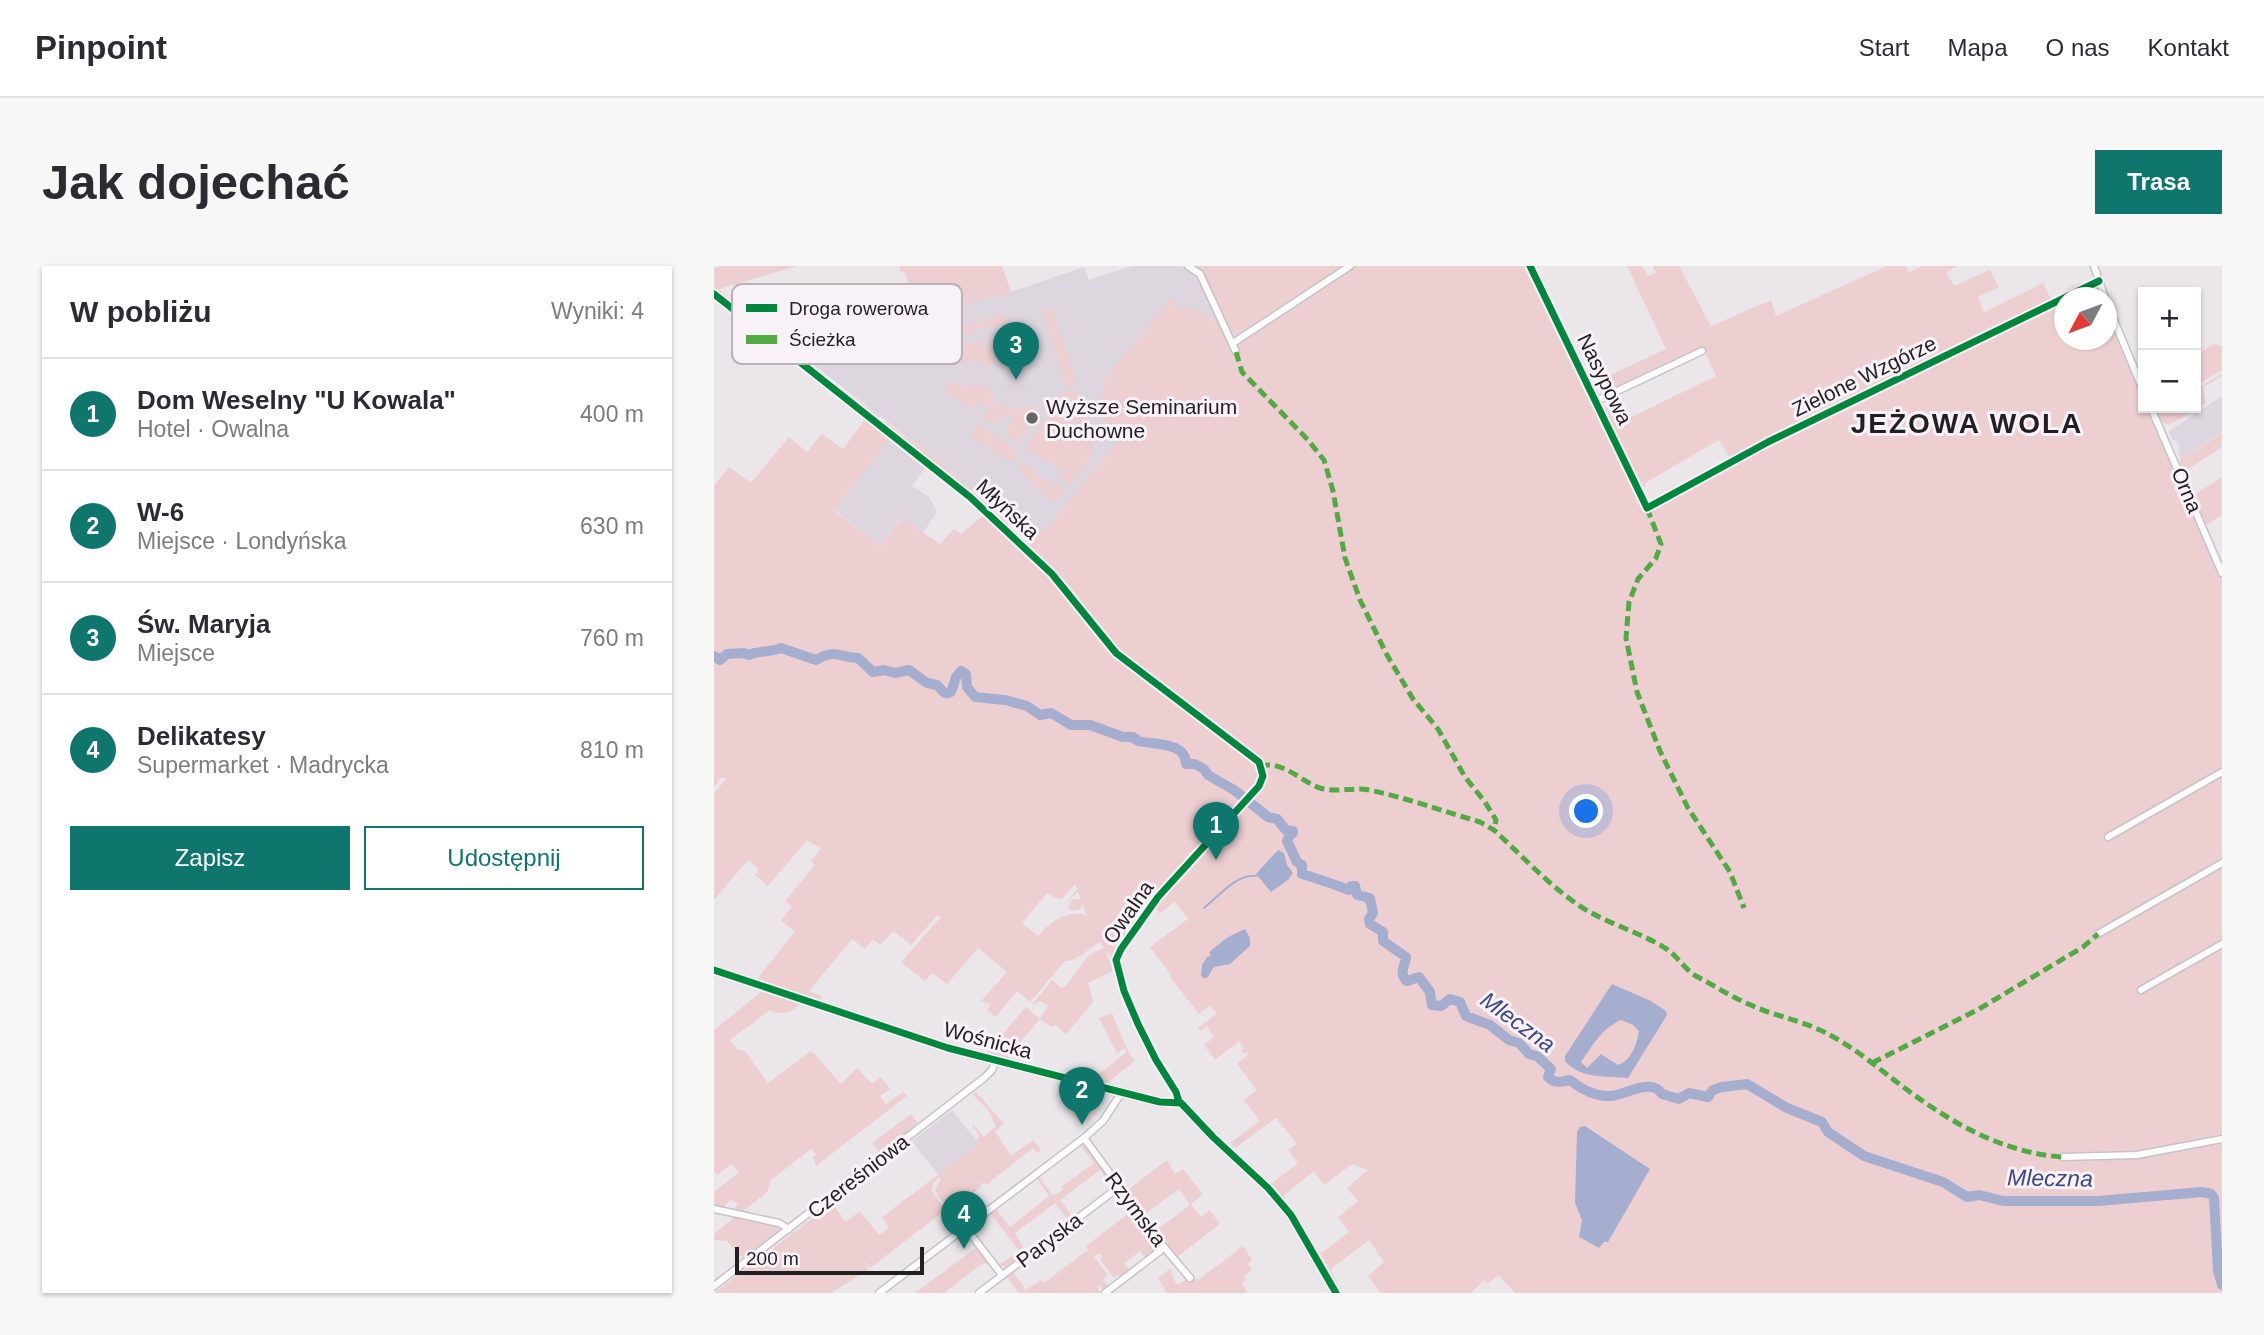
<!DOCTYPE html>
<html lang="pl">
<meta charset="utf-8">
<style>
:root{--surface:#fff;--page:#f7f7f7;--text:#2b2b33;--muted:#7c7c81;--line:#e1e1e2;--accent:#0f766e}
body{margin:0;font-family:Helvetica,sans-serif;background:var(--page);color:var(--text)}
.controls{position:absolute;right:21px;top:21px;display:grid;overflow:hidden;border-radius:0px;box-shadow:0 2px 5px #0004}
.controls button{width:63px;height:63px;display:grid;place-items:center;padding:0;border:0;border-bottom:2px solid var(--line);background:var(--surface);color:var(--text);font:35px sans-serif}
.compass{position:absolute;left:1340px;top:21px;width:63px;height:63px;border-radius:50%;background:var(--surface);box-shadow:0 2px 5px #0004;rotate:229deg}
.scale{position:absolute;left:21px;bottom:18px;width:189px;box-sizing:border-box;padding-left:7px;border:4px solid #211f21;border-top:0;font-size:19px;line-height:24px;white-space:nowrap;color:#211f21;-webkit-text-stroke:5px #f8f2f8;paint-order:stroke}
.you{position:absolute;left:873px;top:546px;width:24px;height:24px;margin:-18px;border:5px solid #fff;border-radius:50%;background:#1a73e8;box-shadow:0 0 0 10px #1a73e833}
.badge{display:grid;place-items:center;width:46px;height:46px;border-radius:50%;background:var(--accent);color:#fff;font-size:23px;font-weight:700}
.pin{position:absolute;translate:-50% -58px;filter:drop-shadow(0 2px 4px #0008)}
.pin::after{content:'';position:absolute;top:37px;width:24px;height:21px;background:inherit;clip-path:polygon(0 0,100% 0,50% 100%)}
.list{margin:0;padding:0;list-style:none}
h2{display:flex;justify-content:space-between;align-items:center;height:91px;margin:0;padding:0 28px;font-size:30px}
h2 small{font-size:23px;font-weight:400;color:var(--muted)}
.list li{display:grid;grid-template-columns:46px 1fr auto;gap:21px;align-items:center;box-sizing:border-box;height:112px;padding:0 28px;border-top:2px solid var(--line)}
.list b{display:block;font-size:26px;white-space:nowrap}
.list p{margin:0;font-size:23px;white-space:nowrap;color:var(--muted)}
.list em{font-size:23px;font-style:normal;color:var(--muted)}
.actions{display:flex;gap:14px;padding:21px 28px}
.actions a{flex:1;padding:16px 0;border:2px solid var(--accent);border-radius:0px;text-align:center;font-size:24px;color:var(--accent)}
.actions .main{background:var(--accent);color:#fff}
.map{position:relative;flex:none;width:1508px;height:1027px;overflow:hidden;border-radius:0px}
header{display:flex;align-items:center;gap:42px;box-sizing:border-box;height:98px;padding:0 35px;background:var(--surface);border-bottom:2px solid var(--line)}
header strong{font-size:33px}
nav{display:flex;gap:38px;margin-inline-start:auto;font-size:24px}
.intro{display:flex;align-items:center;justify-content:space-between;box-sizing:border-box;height:168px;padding:0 42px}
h1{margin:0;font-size:49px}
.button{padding:18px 32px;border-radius:0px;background:var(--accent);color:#fff;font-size:24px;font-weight:700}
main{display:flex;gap:42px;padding:0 42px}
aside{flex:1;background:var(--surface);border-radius:0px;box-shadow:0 2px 5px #0004}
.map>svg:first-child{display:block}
.built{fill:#ded6df}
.green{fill:#eecfd1;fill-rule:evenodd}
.water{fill:#a6aed0;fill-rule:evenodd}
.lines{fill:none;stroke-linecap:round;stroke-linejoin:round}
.stream{stroke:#a6aed0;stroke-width:2}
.river{stroke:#a6aed0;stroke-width:10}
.street-casing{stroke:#c6c3c6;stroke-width:9}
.secondary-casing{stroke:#c6c3c6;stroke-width:11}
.street{stroke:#fcfbfc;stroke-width:6}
.secondary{stroke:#f4f1f2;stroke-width:9}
.quiet{stroke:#52aa43;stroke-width:5;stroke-dasharray:10 5;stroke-linecap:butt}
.cycleway-casing{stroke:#f8f2f8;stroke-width:11}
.cycleway{stroke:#00873e;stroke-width:7}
.poi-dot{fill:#676567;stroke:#f8f2f8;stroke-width:2.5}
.labels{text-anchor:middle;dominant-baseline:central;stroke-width:6;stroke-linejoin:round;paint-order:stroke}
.street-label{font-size:21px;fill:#211f21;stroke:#f8f2f8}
.poi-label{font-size:21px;fill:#211f21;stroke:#f8f2f8;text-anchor:start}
.water-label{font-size:23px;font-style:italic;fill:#3b4884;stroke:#f8f2f8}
.district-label{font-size:28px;font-weight:bold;letter-spacing:2px;fill:#211f21;stroke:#f8f2f8}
.key{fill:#f8f2f8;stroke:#b8b3b8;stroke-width:2}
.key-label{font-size:19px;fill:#211f21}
</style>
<header>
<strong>Pinpoint</strong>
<nav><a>Start</a><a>Mapa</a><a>O nas</a><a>Kontakt</a></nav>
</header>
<div class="intro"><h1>Jak dojechać</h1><a class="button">Trasa</a></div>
<main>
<aside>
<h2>W pobliżu<small>Wyniki: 4</small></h2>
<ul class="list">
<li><span class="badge">1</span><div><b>Dom Weselny &quot;U Kowala&quot;</b><p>Hotel · Owalna</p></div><em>400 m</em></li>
<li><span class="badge">2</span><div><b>W-6</b><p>Miejsce · Londyńska</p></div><em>630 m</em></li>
<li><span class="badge">3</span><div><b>Św. Maryja</b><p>Miejsce</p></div><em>760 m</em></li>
<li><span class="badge">4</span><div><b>Delikatesy</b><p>Supermarket · Madrycka</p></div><em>810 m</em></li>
</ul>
<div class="actions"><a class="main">Zapisz</a><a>Udostępnij</a></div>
</aside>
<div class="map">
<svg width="1508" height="1027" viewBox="0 0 1508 1027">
<rect width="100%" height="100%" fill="#eae6ea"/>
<!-- built -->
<path class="built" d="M418,0H466L481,7L505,51L342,304L328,266L317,256H292L234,202L80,84L297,26L370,1L375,14Z
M1508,130V166L1467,193L1464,185L1466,182L1462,175L1458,173L1455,165Z
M175,174L211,202L198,220L215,231L223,246L209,267L187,252L166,279L120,244Z
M238,844L265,878L224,909L198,875Z"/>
<!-- green -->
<path class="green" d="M8,0H83L5,23L13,31L11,32L0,24V2Z
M185,0H288L297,26L81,84L111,111L167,151L162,153L61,73L60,70L65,67L75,76L201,41L191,6H187Z
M472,0H812L931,243L1017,193L1005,174L931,217L932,220L926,222L889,142L893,141L903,158L1002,110L989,82L894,125H887L879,117L952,83L913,0H928L934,10L942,7L939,0H965L997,60L1057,34L1062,50L1173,0H1192L1195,6L1208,0H1243L1232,6L1240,20L1276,4L1285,21L1264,31L1270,46L1329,17L1338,35L1381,19L1385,20L1389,31L1350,32V74H1392L1393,40L1429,134V142H1433L1508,312V1027H801L784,1009L774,1018L770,1014L757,1027H667L654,1010L670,996L655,974L617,1003L625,1021L605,985L608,987L635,966L624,951L644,935L633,922L654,904L638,898L610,919L600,905L570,929L572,934L552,913L558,917L584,897L574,884L583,878L562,852L521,882L516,877L546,855L530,834L543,824L523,798L535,788L533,786L530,788L527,785L530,782L525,775L501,794L490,779L500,771L493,760L486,765L484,762L503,747L496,739L485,748L456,711L457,709L436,681L474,653L461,636L447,647L439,642L400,696L391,683L399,705L374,717L379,736L352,768L341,759L337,761L326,753L294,791L303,795L273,786L312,741L326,753L334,740L327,735L318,739L338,714L347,722L351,721L375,689L390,682L387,676C373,682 367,694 351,695L316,736L303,725L282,751L273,744L277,738L267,735L293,706L264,682L233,718L218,707L211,715L187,696L226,652L224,649L197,679L179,665L166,679L159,673L151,683L138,673L95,725L108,730L106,734L43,713L81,666L67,654L78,641L71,635L101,599L97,595L107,583L93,574L54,620L41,609L45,603L34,594L0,634V527L12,513L7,511L0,521V220L15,201L37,217L75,171L93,186L108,168L129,183L150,155H152L175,174L120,245L166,279L188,252L226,278L240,263L247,268L270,249L313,281L321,266L314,261L291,259L246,219L171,160V155L234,202L292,256L317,255L329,266L408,171C388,158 379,139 391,117L389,115L457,32L462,37L458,43C475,39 489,43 500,57L505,51L482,7ZM361,618L363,623L347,644L364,625L367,633H358L354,642L357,645L365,644L369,640L373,649C353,643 336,656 324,670L308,657L333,627L341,632L348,633Z
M338,42L361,111V116L357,121H352L331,54L329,45Z
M289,48L292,57L276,62L275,60L238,74L233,60H249Z
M295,66L300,80L311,76L313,88L298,86L287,90L283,79L286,91L277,101L257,95L236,94L237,84L268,74L271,83L282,80L279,71Z
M1500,78L1508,80V104L1482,119V89Z
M1508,108V110L1489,121L1492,137L1455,159L1446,155L1442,145L1449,142H1482V123Z
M233,115L249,119L274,120L280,133L273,142L263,136L258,143L231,125Z
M352,124L362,126L368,134L341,174L343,175L369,136C383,179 386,180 358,217L352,216L346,211L348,204L311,182Z
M281,134L292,141L303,143V148L304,143L316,140L323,145L319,151L321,153L304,176L291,166L300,152L291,146L281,159L269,151Z
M263,157L303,186L300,193L309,199L310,198L338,219L343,216L351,225L345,231L338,234L322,222L305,204L307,200L296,193L294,195L256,170Z
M1508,167V181L1470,206L1465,196L1467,193Z
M1508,211V249L1494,258H1491L1479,230Z
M48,725L86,738C78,746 67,750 56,744L16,774L24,784H30L54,817L97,785C109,795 116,807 127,818L143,802L158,818L167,811L176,823L166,830L172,838L189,826L193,830L102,900L99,891L102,889L97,883L57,914L53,926L28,946L19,944L24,938L16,934L9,942L0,940V926L25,906L18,898L3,909L0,905V764Z
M398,747L414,785L421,795L394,816L399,818L345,805L380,812L413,786L410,782L403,787L385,752Z
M262,826L290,858L281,865L297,890L319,874L327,884L324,887L319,882L278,914L276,918L267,917V921L246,937L256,950L253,953L255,955L247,960L223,929L221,923L227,913L225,911L219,918L218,925L245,963L243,964L229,946L156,1002L147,991L155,1003L117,1027H0L118,937L132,956L146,945L165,969L175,961L168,951L265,878L262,874L266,870L258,860L259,858L270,871L282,860L274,844L258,828Z
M197,848L204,857L166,887L158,877Z
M371,879L398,915L399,920L397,922L398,920L386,904L346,934L359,951L354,954L341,937L301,967L312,986L292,1001L287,1000L286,998L305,985L277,948L262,959L261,968L259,960L282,943L296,961L335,930L323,913L325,911L339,930L349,924L347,921L380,897L367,880Z
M453,894L461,908L469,903L489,928L477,938L487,951L496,944L506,958L463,991L443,964L476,939L465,923L431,948L437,958L411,926Z
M405,925L446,979L444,984L432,993L426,985L410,997L415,1003L426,995L427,996L406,1012L404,1009L400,1012L386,993L389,991L385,987L380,991L394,1009L389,1014L394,1019L389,1023L386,1019L383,1021L387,1027H304L293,1011L299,1006L312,1024L327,1014L330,1017L374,984L372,980L419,944L407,928L399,929Z
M21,951L62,960L66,964L28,992L13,975L0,974V968Z
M529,980L538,994L534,998L538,1004L530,1010L532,1014L528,1017L533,1027H453L444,1012L457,1002L460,1014L464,1019L473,1012L476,1015L481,1012L484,1014Z
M262,982L274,997L266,999L230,1027H201Z"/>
<!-- water -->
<path class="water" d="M564,584L570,587L573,599L579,607L574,614L557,626L542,608Z
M531,663L536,672V680L516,698L500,701L493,712H489L487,709L488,699L493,691L497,690L495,686L514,671Z
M898,718L937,735L952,745L953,749L914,812C892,810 866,813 851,795V790ZM907,754L919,759L925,765C923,778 917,795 904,799L887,788L873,802L867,796C879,779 888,762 907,754Z
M871,860L936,903L894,976H890L885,982L865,971L868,954L861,937L863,866L866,861Z"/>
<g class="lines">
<!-- stream -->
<path class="stream" d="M490,642C504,631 523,607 542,610"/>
<!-- river -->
<path class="river" d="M0,390L6,394L13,388L30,387L35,389C45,384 55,387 67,382L102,394C122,382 125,392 144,392L159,406L170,404L181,407L195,404L213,417L223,419C228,423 229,430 237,426L242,411L247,405L252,408L253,421L261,431L291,434L313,440L326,449L337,447L357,459H376L409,471H419L424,475C441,479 472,476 472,498H481L490,503L494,509L520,524L554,551L563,553L572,564L579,565V567L576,569L573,575L583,596L588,599V608C605,613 619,618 635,624L637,620H641L643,629L656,632L659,647L655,653L656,658L669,666V675L692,691C691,701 684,707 693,715L705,711L716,726L718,739L727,740L736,733L746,736L752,750L776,759L795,774L805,777L815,788L823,790L837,803L834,811C841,818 847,816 856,814C867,823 882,831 897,830C911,829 938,811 948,828L965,833L975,827L994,831L999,824L1008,821L1033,818L1073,842L1108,856L1114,866L1150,890L1229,916L1253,931L1265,929L1289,935H1384L1488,926L1497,928L1500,932L1504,1005L1508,1019"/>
<!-- street casing -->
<g class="street-casing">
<path id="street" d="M474,0L486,8L522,86
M816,0L933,242L1054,176L1385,15
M1380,0L1391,32
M0,28L256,231L338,308L402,387L545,496L549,510L545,520L444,631L407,683L402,694L410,725L424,758L442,794L462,826L465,836
M1392,35L1429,124
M519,77L636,0
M882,135L988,85
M1437,142L1508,307
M1394,571L1508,506
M1384,668L1508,597
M1427,724L1508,678
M370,872L449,980L476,1012
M1348,891L1423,889L1508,873
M0,943L65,957L75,963
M252,962L288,1009
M0,1020L270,812L278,804L282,795
M165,1027L370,872L389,855L408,826
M265,1027L405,921
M391,1027L446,985L449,980"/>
</g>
<!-- secondary casing -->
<g class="secondary-casing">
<path id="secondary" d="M0,704L234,782L446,836L467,837L499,871L554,922L577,949L622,1027"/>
</g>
<!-- street -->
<use href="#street" class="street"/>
<!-- secondary -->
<use href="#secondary" class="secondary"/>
<!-- quiet -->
<path class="quiet" d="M522,86L528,106L594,174L610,194L619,225L631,292L646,334L673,389L699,433L724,463L751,511L771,536L782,554L780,564
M933,242L947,278L942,292L924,313L915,336L912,372L923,426L946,485L974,542L1016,606L1030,642
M546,500C569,494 586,515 606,522C622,527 639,521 655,524C693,532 729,545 766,556L780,564C806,588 831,615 860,636C887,656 922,664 951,682C963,689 969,702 982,710C1001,720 1019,732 1039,740C1064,751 1090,755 1114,768C1139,781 1162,800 1184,817C1234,855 1285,886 1348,891
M1158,797L1265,743L1369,681L1384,668"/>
<!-- cycleway casing -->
<g class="cycleway-casing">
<path id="cycleway" d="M816,0L933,242L1054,176L1385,15
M0,28L256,231L338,308L402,387L545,496L549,510L545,520L444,631L407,683L402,694L410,725L424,758L442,794L462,826L465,836
M0,704L234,782L446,836L467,837L499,871L554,922L577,949L622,1027"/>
</g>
<!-- cycleway -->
<use href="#cycleway" class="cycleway"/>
</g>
<!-- markers -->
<circle class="poi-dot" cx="318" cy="152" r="7"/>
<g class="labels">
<!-- street labels -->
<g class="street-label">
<text transform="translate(1150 110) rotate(-26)">Zielone Wzgórze</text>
<text transform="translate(891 113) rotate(64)">Nasypowa</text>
<text transform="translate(1473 224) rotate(67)">Orna</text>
<text transform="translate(294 243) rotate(43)">Młyńska</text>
<text transform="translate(414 646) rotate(-55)">Owalna</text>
<text transform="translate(274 774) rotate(15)">Wośnicka</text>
<text transform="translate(144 910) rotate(-38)">Czereśniowa</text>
<text transform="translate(422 943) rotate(53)">Rzymska</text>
<text transform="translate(335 974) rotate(-37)">Paryska</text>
</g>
<!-- poi labels -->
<g class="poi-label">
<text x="332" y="140">Wyższe Seminarium<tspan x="332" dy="24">Duchowne</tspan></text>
</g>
<!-- water labels -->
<g class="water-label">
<text transform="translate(804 756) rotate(36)">Mleczna</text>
<text transform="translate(1336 912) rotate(1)">Mleczna</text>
</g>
<!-- district labels -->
<g class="district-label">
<text x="1253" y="157">JEŻOWA WOLA</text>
</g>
</g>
<!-- legend -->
<rect x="18" y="18" width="230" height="80" rx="10" class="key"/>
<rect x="32" y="38" width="31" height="8" fill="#00873e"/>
<rect x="32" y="69" width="31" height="9" fill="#52aa43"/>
<g class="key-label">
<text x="75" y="49">Droga rowerowa</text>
<text x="75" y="80">Ścieżka</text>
</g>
</svg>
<div class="controls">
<button>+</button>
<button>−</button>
</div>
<svg class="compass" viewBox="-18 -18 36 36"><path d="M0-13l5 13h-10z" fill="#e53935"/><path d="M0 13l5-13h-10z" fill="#7c7c81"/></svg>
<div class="scale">200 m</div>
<div class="you"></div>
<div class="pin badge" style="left:502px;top:594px">1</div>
<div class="pin badge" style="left:368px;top:859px">2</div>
<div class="pin badge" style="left:302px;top:114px">3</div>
<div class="pin badge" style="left:250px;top:983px">4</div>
</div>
</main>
